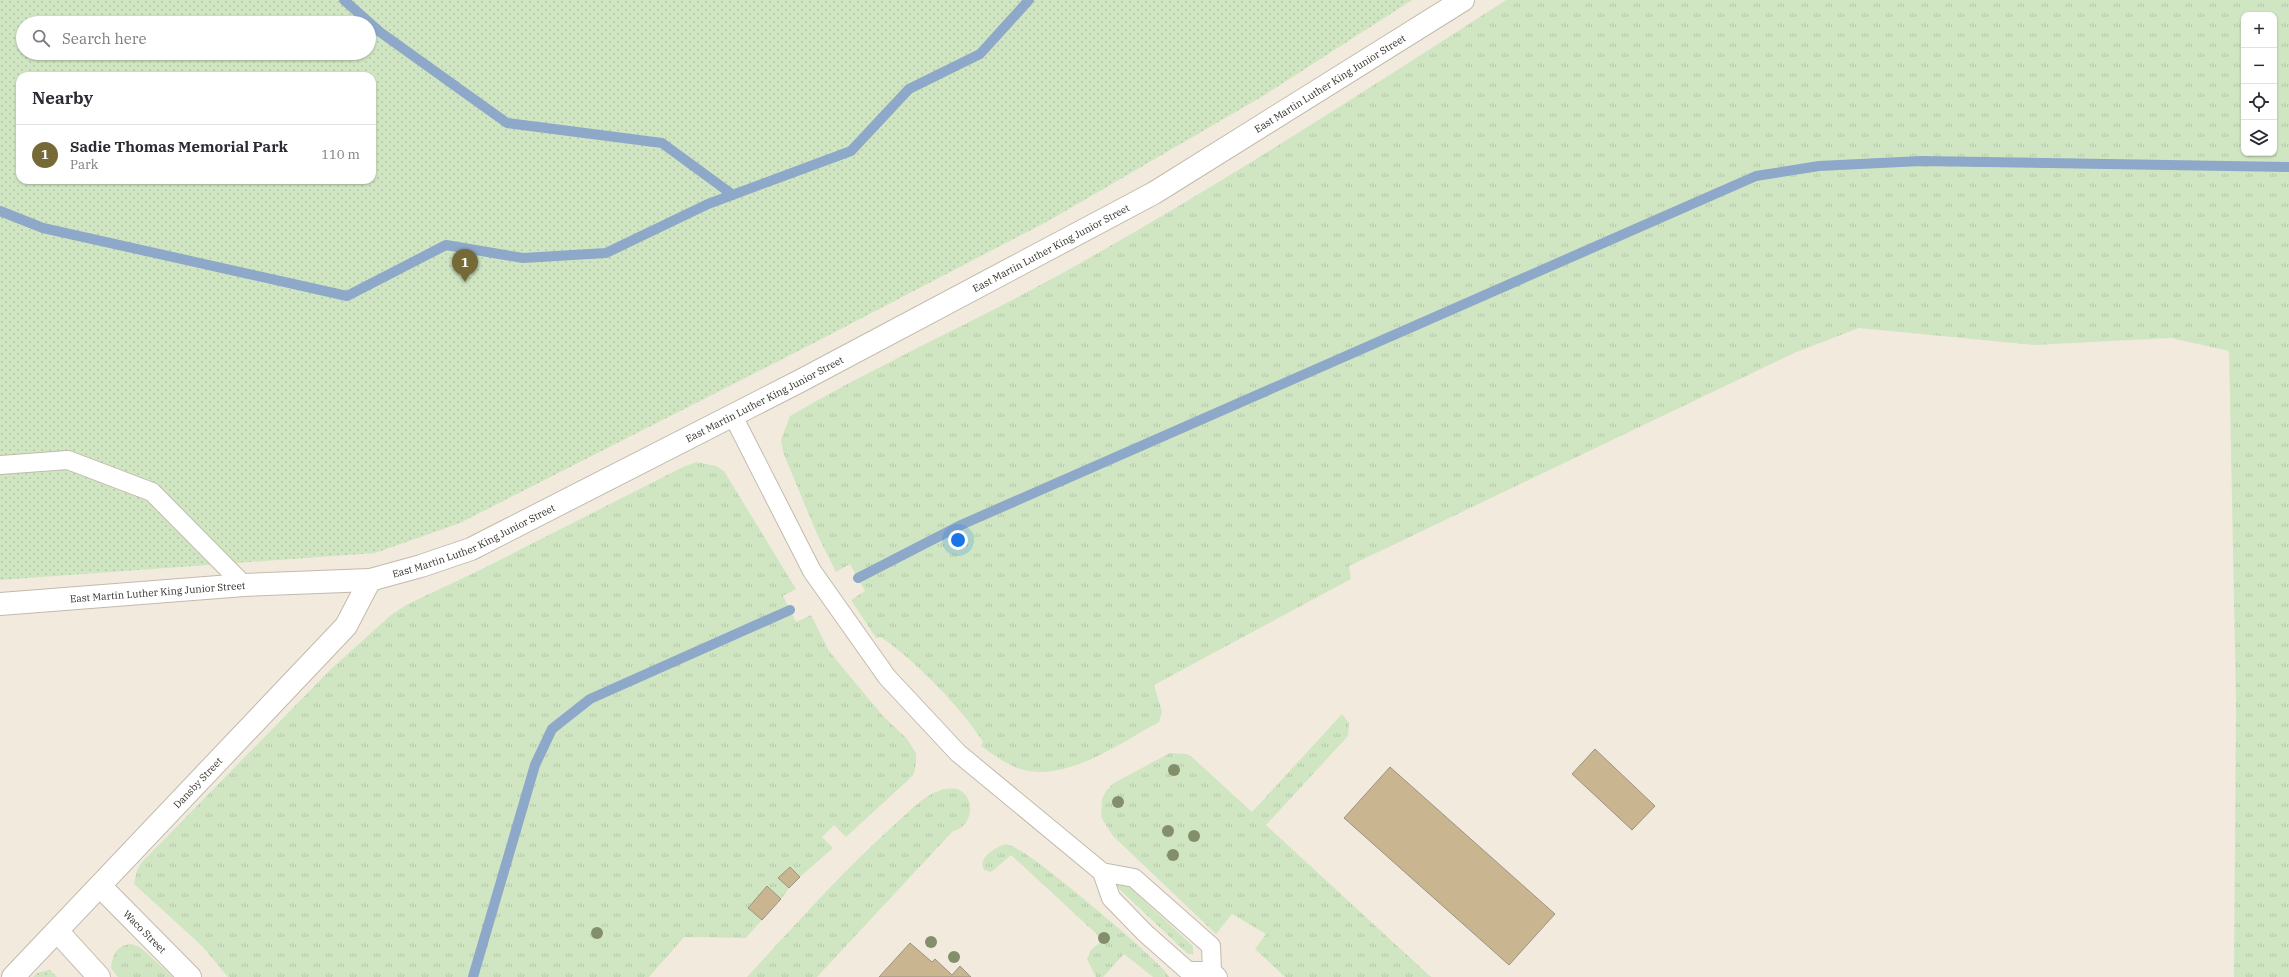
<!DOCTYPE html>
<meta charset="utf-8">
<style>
:root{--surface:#fff;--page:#f7f7f7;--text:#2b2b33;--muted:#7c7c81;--line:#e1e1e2;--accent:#756936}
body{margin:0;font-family:"IBM Plex Serif",serif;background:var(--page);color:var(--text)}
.controls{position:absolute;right:12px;top:12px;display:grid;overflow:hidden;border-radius:8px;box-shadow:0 1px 3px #0004}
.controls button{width:36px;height:36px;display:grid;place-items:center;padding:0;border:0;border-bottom:1px solid var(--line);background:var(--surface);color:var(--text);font:20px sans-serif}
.you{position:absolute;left:958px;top:540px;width:14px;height:14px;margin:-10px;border:3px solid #fff;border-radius:50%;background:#1a73e8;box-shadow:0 0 0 6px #1a73e833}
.badge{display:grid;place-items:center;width:26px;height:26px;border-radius:50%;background:var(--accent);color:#fff;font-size:13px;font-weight:700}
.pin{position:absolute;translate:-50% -33px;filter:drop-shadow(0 1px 2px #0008)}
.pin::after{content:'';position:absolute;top:21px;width:14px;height:12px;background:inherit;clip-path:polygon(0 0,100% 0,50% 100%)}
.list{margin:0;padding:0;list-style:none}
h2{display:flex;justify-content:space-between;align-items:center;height:52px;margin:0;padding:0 16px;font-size:17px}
h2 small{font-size:13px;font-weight:400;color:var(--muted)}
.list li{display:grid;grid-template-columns:26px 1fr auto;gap:12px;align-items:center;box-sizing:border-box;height:60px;padding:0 16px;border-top:1px solid var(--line)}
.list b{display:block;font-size:15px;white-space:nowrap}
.list p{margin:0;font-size:13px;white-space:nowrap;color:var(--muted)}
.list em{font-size:13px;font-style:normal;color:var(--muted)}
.icon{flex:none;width:22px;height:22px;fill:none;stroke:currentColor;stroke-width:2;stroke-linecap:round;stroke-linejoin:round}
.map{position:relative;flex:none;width:2289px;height:977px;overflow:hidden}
.search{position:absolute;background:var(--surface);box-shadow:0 1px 3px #0004;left:16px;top:16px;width:360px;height:44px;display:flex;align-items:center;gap:10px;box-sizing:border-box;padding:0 14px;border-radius:22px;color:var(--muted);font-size:15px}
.panel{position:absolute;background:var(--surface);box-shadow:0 1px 3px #0004;left:16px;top:72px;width:360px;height:112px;border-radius:12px}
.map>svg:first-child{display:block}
.grass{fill:url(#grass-tufts);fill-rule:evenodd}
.park{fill:url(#park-dots);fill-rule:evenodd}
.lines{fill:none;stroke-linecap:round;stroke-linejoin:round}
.stream{stroke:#8da8c9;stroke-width:10}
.building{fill:#c9b58f;stroke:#9a9386}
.service-casing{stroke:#c2baad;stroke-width:20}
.minor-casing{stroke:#c2baad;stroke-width:24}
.tertiary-casing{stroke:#c2baad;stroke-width:24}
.service{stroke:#fff;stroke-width:18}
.minor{stroke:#fff;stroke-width:22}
.tertiary{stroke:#fff;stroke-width:22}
.tree{fill:#838f6b}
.labels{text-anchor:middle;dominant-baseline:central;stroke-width:3.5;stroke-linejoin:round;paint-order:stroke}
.street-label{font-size:10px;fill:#32302a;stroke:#fff}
</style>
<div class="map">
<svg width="2289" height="977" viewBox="0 0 2289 977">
<defs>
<pattern id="grass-tufts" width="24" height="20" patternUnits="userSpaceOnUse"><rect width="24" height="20" fill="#d0e6c2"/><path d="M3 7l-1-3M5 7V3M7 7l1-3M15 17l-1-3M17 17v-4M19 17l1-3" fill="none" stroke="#b3c6a7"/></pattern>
<pattern id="park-dots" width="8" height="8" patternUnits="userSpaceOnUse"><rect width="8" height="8" fill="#d0e6c2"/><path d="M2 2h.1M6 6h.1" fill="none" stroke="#b3c6a7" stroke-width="1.8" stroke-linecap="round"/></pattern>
</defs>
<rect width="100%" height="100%" fill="#f2ebdd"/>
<!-- grass -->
<path class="grass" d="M1506,0H2289V977H2234L2236,702L2229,351L2171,338L2034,345L1859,328L1794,353L1349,566L1351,579L1154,685L1162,712L1159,722C1120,743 1066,783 1020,769C1006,764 993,755 981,746L983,742C961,707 915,661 881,637L876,638L851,600L865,591L850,564L836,572L817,534L783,452L781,440L790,416C877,365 970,324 1059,275C1212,190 1359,95 1506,0ZM2244,15H2274V153H2244Z
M697,462L716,466L724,471L796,589L783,596L796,622L811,615L829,651L882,715L907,739L916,753V763L914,774L905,783L846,837L834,825L822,837L833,848L800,877L790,867L779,878L789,888L781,899L767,886L748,908L762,920L746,938L684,937L649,977H228L202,946L134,884L137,870L142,862L331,669L391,615L408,604L478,571L685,466Z
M1342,714L1349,723L1348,736L1266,825L1431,977H1285L1255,949L1266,934L1232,914L1216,934L1113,836L1101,817L1102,799L1106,791L1114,783L1170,753L1187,754L1192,757L1252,812Z
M944,789C948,789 954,788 957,789C978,797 972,828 953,831L817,977H747C795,925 841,873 893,826C910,811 923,795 944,789Z
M1006,844C1015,847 1022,851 1030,857C1049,869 1165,964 1169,977H1153L1124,954L1103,977H1096L1087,959L1091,950L1103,940L1011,855L991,872L984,870L982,864C984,854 996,847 1006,844Z
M1116,881H1123L1193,946V954H1188L1117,887Z
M131,944L140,947L173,977H118L111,968C113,954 116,946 131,944Z"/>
<!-- park -->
<path class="park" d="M0,0H1412L1263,96L1050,220L812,344L460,523L375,553L0,580ZM23,23H369V53H23ZM20,76H372V180H20Z
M50,970L57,977H33L37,973Z"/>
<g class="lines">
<!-- stream -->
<path class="stream" d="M344,0L380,32L507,123L662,143L733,195
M0,211L43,228L347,296L446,245L523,258L606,253L708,204L851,151L909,89L980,54L1029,0
M858,578L961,525L1756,176L1819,166L1921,161L2289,167
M473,977L535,765L552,729L590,699L790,610"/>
</g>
<!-- building -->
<path class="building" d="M1595,749L1655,806L1632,830L1572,774Z
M1390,767L1555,914L1509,965L1344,818Z
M790,867L800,877L789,888L778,878Z
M767,886L781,899L762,920L748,908Z
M910,943L932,962L935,959L952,975L960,966L971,977H879Z"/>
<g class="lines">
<!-- service casing -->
<g class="service-casing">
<path id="service" d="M733,416L812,571L887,677L958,753L1102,872L1134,878L1211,946L1212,971
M0,465L68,460L152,492L244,585
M1102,872L1111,898L1145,933L1188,971H1212L1218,977"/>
</g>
<!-- minor casing -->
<g class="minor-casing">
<g id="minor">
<path id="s1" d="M100,886L190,977"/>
<path d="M58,932L99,977"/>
<path id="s2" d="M13,977L346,626L370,580"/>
</g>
</g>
<!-- tertiary casing -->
<g class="tertiary-casing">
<g id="tertiary">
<path id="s3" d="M0,604L244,585L370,580L421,566L471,549L800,381L1154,193L1463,0"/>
</g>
</g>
<!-- service -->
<use href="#service" class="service"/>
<!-- minor -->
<use href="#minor" class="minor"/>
<!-- tertiary -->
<use href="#tertiary" class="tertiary"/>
</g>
<!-- trees -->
<g class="tree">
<circle cx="1174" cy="770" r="6"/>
<circle cx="1118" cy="802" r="6"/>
<circle cx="1168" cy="831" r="6"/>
<circle cx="1194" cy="836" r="6"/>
<circle cx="1173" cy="855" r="6"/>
<circle cx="597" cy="933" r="6"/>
<circle cx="1104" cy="938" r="6"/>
<circle cx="931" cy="942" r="6"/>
<circle cx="954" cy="957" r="6"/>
</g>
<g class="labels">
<!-- street labels -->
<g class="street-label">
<text stroke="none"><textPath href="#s3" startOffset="1454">East Martin Luther King Junior Street</textPath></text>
<text stroke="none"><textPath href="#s3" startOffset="1130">East Martin Luther King Junior Street</textPath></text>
<text stroke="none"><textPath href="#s3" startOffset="806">East Martin Luther King Junior Street</textPath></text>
<text stroke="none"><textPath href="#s3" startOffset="482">East Martin Luther King Junior Street</textPath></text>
<text stroke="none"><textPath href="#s3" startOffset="158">East Martin Luther King Junior Street</textPath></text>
<text stroke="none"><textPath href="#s2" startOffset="268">Dansby Street</textPath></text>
<text stroke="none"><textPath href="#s1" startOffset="64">Waco Street</textPath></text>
</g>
</g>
</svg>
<div class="controls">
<button>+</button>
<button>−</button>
<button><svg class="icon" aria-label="locate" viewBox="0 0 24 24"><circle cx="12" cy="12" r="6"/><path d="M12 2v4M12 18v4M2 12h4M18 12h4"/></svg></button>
<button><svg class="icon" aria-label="layers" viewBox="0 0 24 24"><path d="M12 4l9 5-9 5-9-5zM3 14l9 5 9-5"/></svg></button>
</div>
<div class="you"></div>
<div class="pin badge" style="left:465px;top:282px">1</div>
<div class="search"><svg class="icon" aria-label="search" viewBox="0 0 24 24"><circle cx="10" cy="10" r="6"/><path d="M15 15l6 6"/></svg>Search here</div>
<section class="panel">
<h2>Nearby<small></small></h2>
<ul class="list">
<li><span class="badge">1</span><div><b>Sadie Thomas Memorial Park</b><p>Park</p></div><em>110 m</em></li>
</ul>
</section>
</div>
